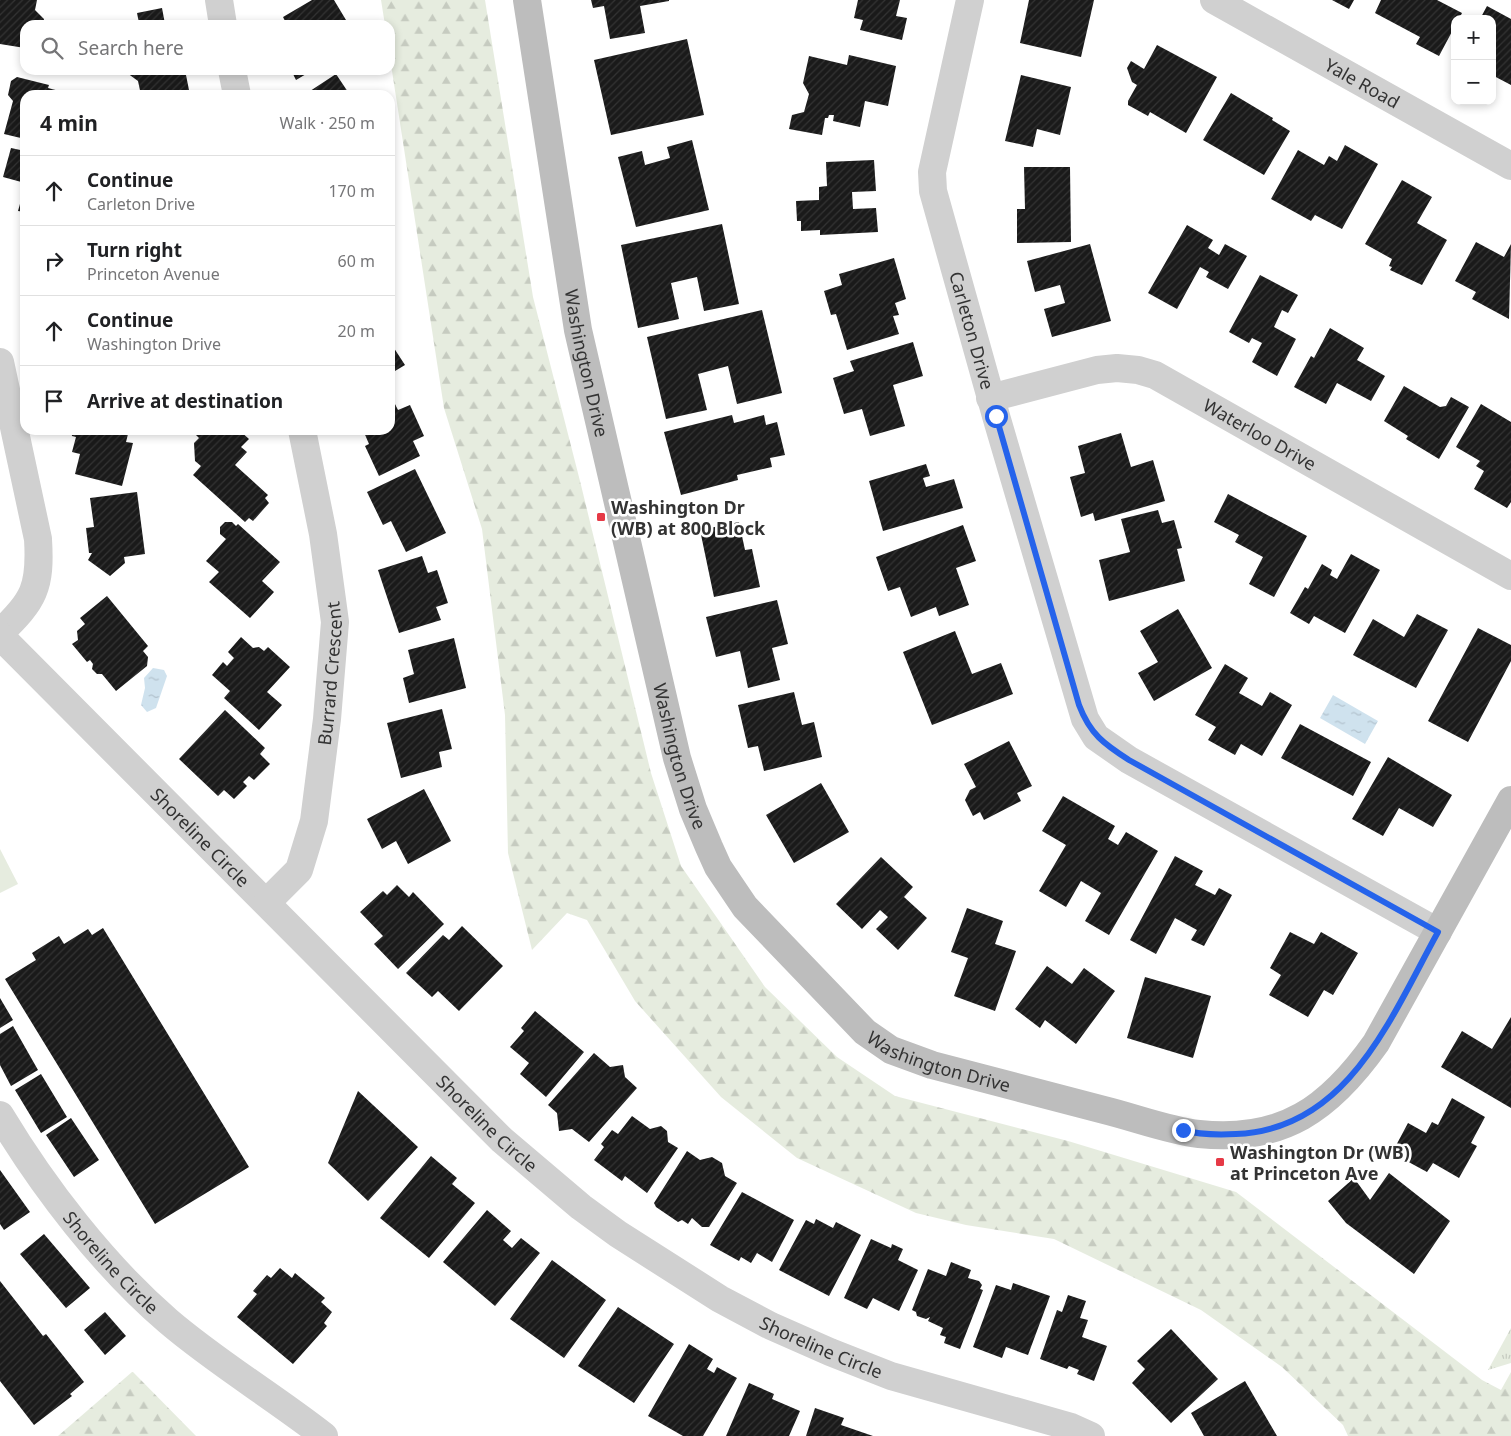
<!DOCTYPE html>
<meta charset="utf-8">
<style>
:root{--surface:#fff;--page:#f6f6f6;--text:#202124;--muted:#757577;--line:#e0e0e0}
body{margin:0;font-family:"Noto Sans",sans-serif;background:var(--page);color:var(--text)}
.controls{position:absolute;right:15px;top:15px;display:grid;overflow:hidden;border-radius:10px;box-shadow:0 2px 8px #0003}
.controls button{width:45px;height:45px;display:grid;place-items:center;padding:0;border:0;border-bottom:1px solid var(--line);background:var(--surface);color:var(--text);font:25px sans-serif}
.stop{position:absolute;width:15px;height:15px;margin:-11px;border:4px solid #2563eb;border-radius:50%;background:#fff}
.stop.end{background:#2563eb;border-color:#fff;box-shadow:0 1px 5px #0008}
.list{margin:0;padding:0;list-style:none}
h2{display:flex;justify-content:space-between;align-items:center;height:65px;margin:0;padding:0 20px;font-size:21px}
h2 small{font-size:16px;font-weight:400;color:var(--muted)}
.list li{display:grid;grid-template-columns:32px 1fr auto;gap:15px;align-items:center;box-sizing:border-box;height:70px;padding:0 20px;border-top:1px solid var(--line)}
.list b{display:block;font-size:19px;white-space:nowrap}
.list p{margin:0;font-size:16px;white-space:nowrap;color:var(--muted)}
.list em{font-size:16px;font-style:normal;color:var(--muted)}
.icon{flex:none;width:28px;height:28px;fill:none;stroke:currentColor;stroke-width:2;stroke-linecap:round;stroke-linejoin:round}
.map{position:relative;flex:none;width:1511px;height:1436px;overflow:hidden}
.search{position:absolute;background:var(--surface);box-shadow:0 2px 8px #0003;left:20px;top:20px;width:375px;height:55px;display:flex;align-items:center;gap:12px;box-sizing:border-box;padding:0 18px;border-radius:15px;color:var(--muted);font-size:19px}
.panel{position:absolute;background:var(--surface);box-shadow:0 2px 8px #0003;left:20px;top:90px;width:375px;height:345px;border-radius:15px}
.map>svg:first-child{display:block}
.grass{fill:#e6ecdf}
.forest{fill:url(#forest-firs)}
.park{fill:url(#park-tufts)}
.water{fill:url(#water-ripples)}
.building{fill:url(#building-hatch)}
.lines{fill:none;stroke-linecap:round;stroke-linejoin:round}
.street{stroke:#d0d0d0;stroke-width:28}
.secondary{stroke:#bdbdbd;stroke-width:28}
.route{stroke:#2563eb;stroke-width:6}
.poi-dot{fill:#e63946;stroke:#fff;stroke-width:2}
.labels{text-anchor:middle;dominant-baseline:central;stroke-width:5;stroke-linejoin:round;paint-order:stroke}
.street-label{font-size:18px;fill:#333;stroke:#fff}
.poi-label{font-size:18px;font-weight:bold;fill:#333;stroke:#fff;text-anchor:start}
</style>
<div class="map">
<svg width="1511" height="1436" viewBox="0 0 1511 1436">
<defs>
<pattern id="forest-firs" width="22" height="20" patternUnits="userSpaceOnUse" patternTransform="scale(1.25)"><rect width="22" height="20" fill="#e6ecdf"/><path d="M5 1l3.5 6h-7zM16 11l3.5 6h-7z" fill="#c6cbc0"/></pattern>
<pattern id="park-tufts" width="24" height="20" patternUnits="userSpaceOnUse" patternTransform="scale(1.25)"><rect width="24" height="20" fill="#e6ecdf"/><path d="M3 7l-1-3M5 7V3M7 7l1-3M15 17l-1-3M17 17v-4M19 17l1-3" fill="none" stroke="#c6cbc0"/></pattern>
<pattern id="water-ripples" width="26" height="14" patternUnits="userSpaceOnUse" patternTransform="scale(1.25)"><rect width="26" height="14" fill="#cfe2ee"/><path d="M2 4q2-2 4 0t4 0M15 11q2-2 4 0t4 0" fill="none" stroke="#b2c2cd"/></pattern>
<pattern id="building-hatch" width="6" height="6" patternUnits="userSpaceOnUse" patternTransform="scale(1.25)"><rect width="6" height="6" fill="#1a1a1a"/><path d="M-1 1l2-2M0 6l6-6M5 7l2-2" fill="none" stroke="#333"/></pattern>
</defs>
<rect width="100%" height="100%" fill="#fff"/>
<!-- grass -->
<path class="grass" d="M0,849L18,884L0,893Z"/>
<!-- forest -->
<path class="forest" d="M381,0H485L533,297L581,485L651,773L681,866L765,987L837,1057L895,1096L1068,1141L1236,1192L1482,1380L1501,1390L1511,1372V1436H1348L1343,1425L1282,1367L1201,1310L1054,1239L966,1225L916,1213L797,1158L721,1097L635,1001L587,920L567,913L532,950L508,853L505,715L482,529L444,408L390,58V25H385Z
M133,1372L196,1436H58L132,1372Z"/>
<!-- park -->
<path class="park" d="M1511,1328V1363L1488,1370Z"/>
<!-- water -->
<path class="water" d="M153,668L164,670L167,676L156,708L147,712L141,705L145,688L144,678Z
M1333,695L1378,721L1365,744L1320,718Z"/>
<!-- building -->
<path class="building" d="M0,0H37L35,10L44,19L43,25H25V48L0,44Z
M312,0H334L349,25H287L283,17Z
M591,0H669V1L640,6L645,33L610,39L604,6L593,8Z
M858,0H900L896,16L907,18L902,40L860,30L863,20L854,18Z
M1029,0H1094L1081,57L1020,43Z
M1332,0H1354L1349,9Z
M1381,0H1437L1462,13L1459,19H1455V26L1439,56L1416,44L1420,37L1375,13Z
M1487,6L1511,19V85L1492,75V19H1480Z
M162,8L165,24L170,23V25H132L139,23L137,13Z
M687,39L704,115L611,135L594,60Z
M1157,45L1217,77L1186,133L1150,112L1148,116L1128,105V101L1137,85L1132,82L1127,68L1131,61L1144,69Z
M849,55L896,66L888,106L865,101L860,127L833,121L834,115H829L828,118H825L822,135L789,129L792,115L804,112L809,94L803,83L809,56L847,65Z
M123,70H185L190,95H141L138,81Z
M291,70H313L296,80Z
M336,74L350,95H304Z
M1021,75L1071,87L1060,135L1037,129L1033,147L1005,141Z
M17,77L49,85L48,88L63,92L62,95H25V139L4,134L13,101L8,95L11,81Z
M1231,93L1273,118L1272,120L1290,131L1264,175L1203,140Z
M692,140L709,210L636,227L618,157L642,151L645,165L670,158L667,147Z
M1345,145L1378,164L1342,229L1315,215L1311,221L1271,199L1298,150L1324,165L1329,156L1337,161Z
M11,148L25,151V183L3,177Z
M874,160L876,191L852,192L853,209L876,208L878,232L820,235V230L801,231V221H797L796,201L819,200V187L827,186L826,162Z
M1024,167H1070L1071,242L1017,243V209H1025Z
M1402,180L1432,197L1417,223L1447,240L1422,285L1390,270L1392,267L1389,266L1392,259L1365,244Z
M25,186V212L18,211Z
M722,224L739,304L704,311L697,277L671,283L679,319L638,328L621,245Z
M1187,225L1213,240L1208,248L1219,255L1225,244L1247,256L1228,289L1206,277L1209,272L1200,267L1177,309L1148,293Z
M1476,242L1504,257L1511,244L1509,319L1472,299L1476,292L1455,281Z
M1090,244L1111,321L1052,337L1044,309L1065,303L1060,285L1035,292L1027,261Z
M894,258L906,299L895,303L899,315L893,316L899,334L847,350L836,314L831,315L824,291L842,285L839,274Z
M1260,275L1298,295L1288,313L1282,310L1274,327L1296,339L1277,376L1252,362L1262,343L1252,338L1249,343L1229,332Z
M762,310L782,393L737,404L728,366L698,374L707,410L666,419L647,337Z
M1330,328L1364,348L1357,360L1385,376L1371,401L1337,383L1326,404L1294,387L1311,356L1314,358Z
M390,342L405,365L390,374Z
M913,342L923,376L893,385L905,426L870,436L862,409L844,414L833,378L854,371L850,361Z
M1404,386L1440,407L1446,406L1451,397L1469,407L1439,459L1406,439L1408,436L1384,421Z
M392,398L398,410L410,405L424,436L413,441L420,456L379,476L365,446L369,444L363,430H390V399Z
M1481,404L1511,422V502L1507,508L1474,489L1484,471L1476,466L1480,461L1456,447Z
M732,415L734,423L764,415L766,425L777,422L785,455L770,458L772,467L737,475L738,480L681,495L664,432Z
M71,430H129L126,442L133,443L122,486L75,474L80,454L72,452L76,437L72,436Z
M191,430H239L249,439L241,447L247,452L235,465L268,495L265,498L269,503L253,521L249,518L245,522L193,475L201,466L195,461L194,443L199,438Z
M1121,433L1131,467L1153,460L1165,501L1095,521L1093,513L1081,517L1070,477L1085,473L1078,446Z
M926,464L930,476L923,478L926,487L954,479L963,508L883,531L869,481Z
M415,469L446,533L406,552L391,521L383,525L367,492Z
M137,492L145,554L124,557L125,563L110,576L88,560L92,553H89L86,528L94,527L90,498Z
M1228,494L1307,536L1274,597L1249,584L1263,557L1235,542L1239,535L1214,522Z
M1158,510L1162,523L1174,520L1182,548L1177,549L1185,581L1109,601L1099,560L1130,552L1121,519Z
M225,522H232L236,526L238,524L280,562L262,581L274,592L250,618L209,582L219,572L206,561L226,539L220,534V527Z
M739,522L745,550L752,549L760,587L714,597L700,530Z
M963,525L976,561L956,568L969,605L939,616L936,607L911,617L900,587L888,591L876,557Z
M1351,554L1380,570L1345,633L1314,616L1309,624L1290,613L1305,587L1308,589L1322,564L1332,570L1330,575L1337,579Z
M422,556L428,573L437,570L448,603L436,607L441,620L399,633L378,570Z
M107,596L148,646L143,651L148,657L147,666L116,691L102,674H97L92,669L93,664L90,660L87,662L72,644L78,640L77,631L85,624L80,618Z
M777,600L788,644L772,648L780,680L748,688L740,651L716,657L706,617Z
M1178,609L1212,668L1154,701L1138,673L1158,662L1140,631Z
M1417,614L1448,630L1416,688L1353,655L1373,619L1404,637Z
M1478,628L1511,645V661L1468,742L1428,721Z
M955,631L972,674L1001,663L1013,694L932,725L903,652Z
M241,637L253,648L259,647L264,651L268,647L290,667L267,692L282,705L259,730L224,698L230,691L212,675L223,662L227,666L234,658L228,652Z
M454,638L466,688L409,703L403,678L414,674L408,650Z
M1225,664L1248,678L1239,693L1262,706L1270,692L1292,705L1262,756L1241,744L1235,755L1208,740L1216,727L1195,715Z
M794,692L802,725L814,722L822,757L764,771L758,746L748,748L738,705Z
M442,709L452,749L439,752L442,767L401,778L387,723Z
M225,710L265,748L260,754L270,764L254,780L249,776L243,782L247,786L234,799L224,790L218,796L179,759Z
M1300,724L1371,762L1353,796L1281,758Z
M1009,741L1032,786L1017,793L1021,801L984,820L980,812L973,816L965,800L970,790L976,787L964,764Z
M1388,757L1452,795L1433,827L1399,808L1383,836L1352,819Z
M821,783L849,832L794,863L766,815Z
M424,789L451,841L408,864L396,841L382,849L367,819Z
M1063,796L1115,826L1108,839L1118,845L1126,832L1158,851L1109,935L1085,921L1101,893L1081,881L1066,907L1039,891L1066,845L1042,831Z
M1175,856L1203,871L1195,885L1215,895L1219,888L1232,895L1204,946L1191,940L1197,930L1175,918L1156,954L1130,940Z
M881,857L913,887L904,897L927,918L898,950L876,929L888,917L880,910L862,929L836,904Z
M397,885L409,897L413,892L444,924L398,969L374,944L383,936L360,912L383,891L387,895Z
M967,908L1003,921L995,944L1016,951L995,1011L954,996L968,958L951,952Z
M462,926L503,966L459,1011L438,991L432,997L406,973L443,935L449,940Z
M103,928L249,1167L155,1224L5,979L36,960L32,953L59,936L64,944L88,929L92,935Z
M1290,932L1314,944L1321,932L1358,953L1333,995L1324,990L1308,1017L1269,995L1281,975L1270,968Z
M1047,966L1072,984L1084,968L1115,991L1076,1044L1045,1020L1040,1028L1015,1009Z
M1145,977L1211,996L1193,1058L1127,1038Z
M0,998L13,1020L0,1028Z
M535,1011L584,1052L546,1097L520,1074L529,1063L510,1047L524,1031L521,1028Z
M1511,1017V1108L1441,1067L1462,1031L1492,1049Z
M13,1026L38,1070L11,1086L0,1065V1034Z
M594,1053L610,1067L623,1065L625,1077L637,1088L589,1142L572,1129L559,1131L557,1113L548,1105Z
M41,1074L67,1117L41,1133L15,1090Z
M358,1091L418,1147L368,1201L328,1163Z
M1452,1098L1485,1117L1471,1143L1477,1146L1459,1178L1433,1163L1427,1172L1392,1153L1408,1123L1426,1133L1432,1122L1438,1125Z
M632,1116L650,1129L661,1126L667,1131L668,1142L678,1148L647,1193L625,1176L622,1181L594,1160L604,1147L601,1144L612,1130L618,1134Z
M71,1118L99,1160L74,1177L46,1135Z
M687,1151L700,1160L712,1157L722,1163L725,1176L737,1183L709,1227H702L692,1218L688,1224L682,1220L678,1222L656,1207L654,1203Z
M431,1156L457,1178L452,1184L475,1203L429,1258L380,1218Z
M0,1170L30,1212L4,1230L0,1224Z
M1389,1173L1450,1221L1414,1274L1346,1223L1328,1201L1354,1178L1370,1200Z
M742,1192L794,1220L772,1262L757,1253L751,1263L741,1257L739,1261L710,1245Z
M487,1210L511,1231L503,1240L512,1248L521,1238L540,1253L495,1306L443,1262Z
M816,1219L833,1228L836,1222L861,1235L829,1296L779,1270L806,1220L814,1224Z
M44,1234L90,1288L66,1308L20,1254Z
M871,1239L891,1248L892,1244L903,1249L898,1260L918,1270L899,1311L873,1298L867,1309L844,1298Z
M552,1260L606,1300L564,1358L510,1319Z
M951,1262L971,1270L968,1278L979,1281L982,1285L980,1289L983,1290L960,1349L944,1343L946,1337L940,1335L943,1328L928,1321L930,1317L926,1319L917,1316L916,1312L912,1310L928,1269L946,1276Z
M280,1268L292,1278L295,1273L325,1298L321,1302L332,1312L324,1323L327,1326L293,1364L237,1317L257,1294L253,1291L267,1275L271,1278Z
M0,1281L43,1336L46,1334L84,1382L70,1394L72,1396L34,1425L0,1381Z
M1013,1283L1050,1296L1028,1355L1006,1347L1002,1358L973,1347L996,1285L1011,1290Z
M1068,1295L1086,1301L1080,1318L1088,1320L1082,1337L1107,1346L1094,1381L1077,1374L1079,1370L1069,1366L1067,1369L1040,1359L1057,1310L1062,1312Z
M618,1307L674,1344L634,1403L578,1366Z
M105,1312L126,1336L105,1355L84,1330Z
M1171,1329L1218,1379L1171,1423L1132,1383L1145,1369L1137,1361Z
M689,1344L713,1359L707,1369L714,1373L717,1367L737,1378L703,1436H683L648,1416Z
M1245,1381L1277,1436H1204L1191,1413Z
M749,1383L774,1394L772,1399L800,1411L789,1436H726Z
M815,1408L844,1418L841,1425L873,1436H806Z"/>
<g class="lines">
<!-- street -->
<g class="street">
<path d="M219,0L223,25"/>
<path id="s1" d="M970,0L932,172L933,191L996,416L1085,719L1096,737L1129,760L1438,932"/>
<path id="s2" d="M1214,0L1511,166"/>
<path d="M232,70L237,95"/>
<path d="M0,362L38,539C41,588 34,600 0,633"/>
<path id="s3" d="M990,398L1097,370L1117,368L1138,370L1155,375L1511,576"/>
<path id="s4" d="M0,636L502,1140L581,1207L618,1234L720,1299L771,1326L830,1352L891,1376L1071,1427L1091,1436"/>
<path id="s5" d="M267,902L299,870L314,821L327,719L335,622L323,534L302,430"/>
<path id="s6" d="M0,1115C44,1188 103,1265 168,1321C217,1363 273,1396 324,1436"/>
</g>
<!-- secondary -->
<path class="secondary" id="s7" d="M527,0L578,330L677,758L693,809L709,847L718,867L745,907L865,1032L891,1050L932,1065C989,1080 1047,1095 1104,1110C1133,1117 1170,1131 1199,1134C1283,1143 1330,1108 1376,1043L1511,800"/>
</g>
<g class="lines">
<!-- route -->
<path class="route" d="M996,416L1079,705C1090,734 1104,744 1129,760L1438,932C1391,1017 1348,1130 1236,1134C1217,1135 1200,1135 1183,1130"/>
</g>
<!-- markers -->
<g class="poi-dot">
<rect x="596" y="512" width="10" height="10" rx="2.5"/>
<rect x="1215" y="1157" width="10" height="10" rx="2.5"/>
</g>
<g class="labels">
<!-- street labels -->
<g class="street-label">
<text stroke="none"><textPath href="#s2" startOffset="170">Yale Road</textPath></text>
<text stroke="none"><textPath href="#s1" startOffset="340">Carleton Drive</textPath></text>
<text stroke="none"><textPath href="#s7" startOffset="368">Washington Drive</textPath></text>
<text stroke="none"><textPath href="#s3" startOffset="290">Waterloo Drive</textPath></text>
<text stroke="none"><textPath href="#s5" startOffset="245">Burrard Crescent</textPath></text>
<text stroke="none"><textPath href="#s7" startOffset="772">Washington Drive</textPath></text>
<text stroke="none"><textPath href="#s4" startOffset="284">Shoreline Circle</textPath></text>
<text stroke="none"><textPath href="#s7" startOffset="1192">Washington Drive</textPath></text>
<text stroke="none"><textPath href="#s4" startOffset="689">Shoreline Circle</textPath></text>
<text stroke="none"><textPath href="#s6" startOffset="185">Shoreline Circle</textPath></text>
<text stroke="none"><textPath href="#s4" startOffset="1094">Shoreline Circle</textPath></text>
</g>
<!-- poi labels -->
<g class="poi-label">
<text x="611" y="507">Washington Dr<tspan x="611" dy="21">(WB) at 800 Block</tspan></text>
<text x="1230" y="1152">Washington Dr (WB)<tspan x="1230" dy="21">at Princeton Ave</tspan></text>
</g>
</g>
</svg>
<div class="controls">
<button>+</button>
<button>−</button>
</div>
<div class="stop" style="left:996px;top:416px"></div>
<div class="stop end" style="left:1183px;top:1130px"></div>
<div class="search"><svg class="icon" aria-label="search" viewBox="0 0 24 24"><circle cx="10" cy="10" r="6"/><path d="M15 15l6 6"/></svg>Search here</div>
<section class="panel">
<h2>4 min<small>Walk · 250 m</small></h2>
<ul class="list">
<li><svg class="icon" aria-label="ahead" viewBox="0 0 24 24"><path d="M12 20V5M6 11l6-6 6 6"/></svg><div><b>Continue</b><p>Carleton Drive</p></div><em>170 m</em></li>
<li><svg class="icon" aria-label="right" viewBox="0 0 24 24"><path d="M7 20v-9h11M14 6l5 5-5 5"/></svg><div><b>Turn right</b><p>Princeton Avenue</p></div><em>60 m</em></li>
<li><svg class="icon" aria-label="ahead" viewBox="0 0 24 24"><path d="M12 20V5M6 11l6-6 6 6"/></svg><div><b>Continue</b><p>Washington Drive</p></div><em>20 m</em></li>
<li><svg class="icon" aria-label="arrive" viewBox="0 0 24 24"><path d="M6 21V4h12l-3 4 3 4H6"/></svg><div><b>Arrive at destination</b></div></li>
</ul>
</section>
</div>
